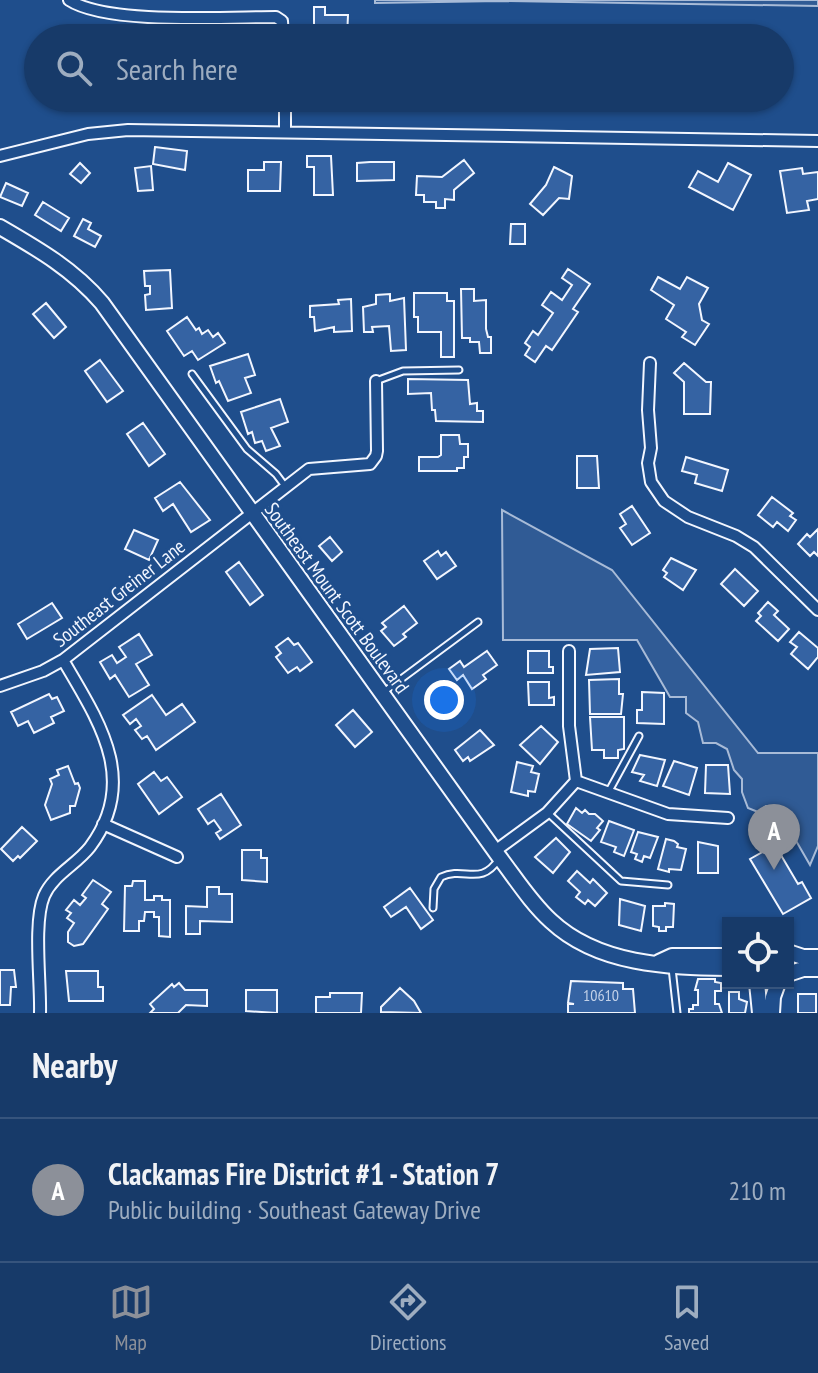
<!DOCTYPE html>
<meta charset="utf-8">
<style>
:root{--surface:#173a69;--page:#20416f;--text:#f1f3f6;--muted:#9eadc0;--line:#36547d;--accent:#8c9099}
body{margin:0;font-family:"PT Sans Narrow",sans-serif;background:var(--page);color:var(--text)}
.controls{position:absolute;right:24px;bottom:24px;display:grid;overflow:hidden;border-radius:0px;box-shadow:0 2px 6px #0004}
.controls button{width:72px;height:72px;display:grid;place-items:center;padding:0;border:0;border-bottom:2px solid var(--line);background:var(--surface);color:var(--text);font:40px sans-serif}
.you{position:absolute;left:444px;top:700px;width:28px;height:28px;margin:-20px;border:6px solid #fff;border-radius:50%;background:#1a73e8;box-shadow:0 0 0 12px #1a73e833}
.badge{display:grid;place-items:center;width:52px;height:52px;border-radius:50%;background:var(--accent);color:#fff;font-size:26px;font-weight:700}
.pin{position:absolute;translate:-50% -66px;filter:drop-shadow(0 2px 4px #0008)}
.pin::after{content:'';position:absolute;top:42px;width:28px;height:24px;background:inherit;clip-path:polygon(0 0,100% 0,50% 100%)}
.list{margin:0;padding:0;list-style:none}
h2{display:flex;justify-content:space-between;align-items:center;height:104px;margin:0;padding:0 32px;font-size:34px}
h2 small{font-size:26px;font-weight:400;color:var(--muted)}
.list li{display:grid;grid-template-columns:52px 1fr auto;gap:24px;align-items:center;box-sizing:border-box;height:144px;padding:0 32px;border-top:2px solid var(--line)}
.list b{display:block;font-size:30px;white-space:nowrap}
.list p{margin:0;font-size:26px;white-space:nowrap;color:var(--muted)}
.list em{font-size:26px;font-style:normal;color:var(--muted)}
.icon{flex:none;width:44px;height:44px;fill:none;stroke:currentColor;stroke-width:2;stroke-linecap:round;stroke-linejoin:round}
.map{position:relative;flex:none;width:818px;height:1013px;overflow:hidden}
.search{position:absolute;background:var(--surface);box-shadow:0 2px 6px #0004;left:24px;right:24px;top:24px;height:88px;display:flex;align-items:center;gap:20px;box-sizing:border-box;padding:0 28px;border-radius:44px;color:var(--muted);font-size:30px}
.sheet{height:248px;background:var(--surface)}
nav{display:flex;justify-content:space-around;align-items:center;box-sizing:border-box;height:112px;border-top:2px solid var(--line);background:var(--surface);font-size:22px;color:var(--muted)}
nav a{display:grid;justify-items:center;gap:4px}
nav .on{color:var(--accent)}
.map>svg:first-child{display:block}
.built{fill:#305b95;stroke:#a8bbd7;stroke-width:2}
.building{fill:#3563a3;stroke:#f2f6ff;stroke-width:2}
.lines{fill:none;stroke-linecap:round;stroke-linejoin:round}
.lane-casing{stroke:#f2f6ff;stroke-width:9}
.street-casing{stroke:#f2f6ff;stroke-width:14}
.secondary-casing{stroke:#f2f6ff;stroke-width:18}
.lane{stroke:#1f4e8c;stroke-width:5}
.street{stroke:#1f4e8c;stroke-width:10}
.secondary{stroke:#1f4e8c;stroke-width:14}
.labels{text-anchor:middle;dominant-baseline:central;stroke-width:6;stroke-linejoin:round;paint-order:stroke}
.number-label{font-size:16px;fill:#c3d1e8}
.street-label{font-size:20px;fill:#f2f6ff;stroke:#1f4e8c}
</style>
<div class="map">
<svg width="818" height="1013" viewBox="0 0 818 1013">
<rect width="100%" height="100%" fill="#1f4e8c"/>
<!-- built -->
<path class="built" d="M375,0H818V6L501,1L375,3Z
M502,510L612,570L758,753H818V846L810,865L791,832L780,806H766L758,812L748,808L742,792V779L734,770L727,749L716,743H703L698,722L686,713V697H670L637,640H503Z"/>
<!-- building -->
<path class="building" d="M314,7H325V15H348L347,38H321V32H314Z
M216,98H256V107H216Z
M717,98H761V109L717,108Z
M155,147L187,151L185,170L153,164Z
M307,156H331L333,195H314V167H307Z
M464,160L474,173L454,190V200L445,199V208H436V202H424V195H416L417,176L442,177Z
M264,162H281L280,191H248V170H264Z
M370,162H394V180L357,181V163Z
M80,163L90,173L81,183L70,174Z
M728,163L751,175L733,210L689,187L698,171L718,182Z
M151,166L153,190L138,191L135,168Z
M554,167L572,176L569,199L559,198L543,215L530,204L546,185Z
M802,168L803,174L818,172V199L807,201L809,210L787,213L780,171Z
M6,183L28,193L22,206L0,197Z
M43,202L69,218L61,231L35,215Z
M83,219L91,223L88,229L101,236L95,247L74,236Z
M511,224H525V244H510Z
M568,269L590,284L573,309L578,312L552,350L546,346L535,362L525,355L530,347L525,343L533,331L538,335L553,313L542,305L551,292L562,300L572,285L562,278Z
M170,270L172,308L146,310L145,295L150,294V286H145L144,271Z
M658,277L680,289L687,277L708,288L699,304L702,320L709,324L695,345L682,337L686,332L666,319L674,305L651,290Z
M461,289H474V301L486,300V329L488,337H491V353H480L479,342H470V338H462Z
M414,293H447V301H454V357H441V332H418V317H414Z
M390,294V301L404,298L406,350L391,351L389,326L372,327L373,332H364L363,307L376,304V295Z
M351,299L352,331L334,332V327L315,331L314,317H310V306L339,304L338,300Z
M46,303L66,327L54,338L33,314Z
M187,317L196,330L199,328L202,334L208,330L213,337L218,333L225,343L198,360L192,351L184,356L167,331Z
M248,354L255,375L245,378L251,393L228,401L219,381L216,383L210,366Z
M100,360L123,391L107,402L85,371Z
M684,363L706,382H711L710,414H684V382L674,373Z
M408,379L468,380L470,404L477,403V411H483V422L436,421L435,410H432L431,393L408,394Z
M280,399L288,422L271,428L280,446L266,451L262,441L255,443L252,432L248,434L241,412Z
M143,423L165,454L149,466L127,434Z
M441,435H459L460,444H468V457H464V468H457V471H419V457H438L441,455Z
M577,456H597L599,488H577Z
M686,457L728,470L722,491L695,483L697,475L682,471Z
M180,482L210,520L191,532L173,504L163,511L155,498Z
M772,497L793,513L790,516L796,520L788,531L777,522L773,527L758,515Z
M632,506L650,533L632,545L620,528L626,524L620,514Z
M818,529V556L814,552L810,556L798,544L807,534L810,537Z
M134,530L158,540L149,560L125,549Z
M330,537L342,552L332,561L319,546Z
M438,551L441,556L446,552L456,566L437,579L424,561Z
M671,558L696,570L683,590L664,577L667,573L663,570Z
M239,562L263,595L250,605L226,572Z
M735,569L758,591L744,606L721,584Z
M768,602L778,611L774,615L789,629L778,641L756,621L761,616L758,613Z
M52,603L62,618L27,639L18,624Z
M404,606L417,623L403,634L406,637L394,646L381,631L386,627L382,623Z
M799,632L818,648V657L808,669L791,654L797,647L790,642Z
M139,634L152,655L136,664L149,685L129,697L115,675L110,679L100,662L112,655L117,663L126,657L119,647Z
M288,638L294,645L298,643L312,662L300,671L297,667L288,673L276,657L281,653L276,647Z
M618,648L620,672L586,675L590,649Z
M487,651L497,665L483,675L486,679L472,689L463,675L457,680L449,669L460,661L464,667Z
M528,651H549V667H553V673H528Z
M619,679V694H623L621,714H590L589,680Z
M528,682H549V698L554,697V705H529Z
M642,692L664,693V724L637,723V710H642Z
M49,694L52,699L57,697L64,711L51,717L54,723L34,733L28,721L18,726L11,712Z
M152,695L166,715L182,704L195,722L156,750L147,736L142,739L135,730L141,726L136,719L130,724L123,715Z
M353,710L372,732L355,747L336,725Z
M590,717H624V749L618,750V758H604V750H592Z
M541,726L558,742L540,764L520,745Z
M480,730L494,745L470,761L468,757L463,761L455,750Z
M640,755L665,760L657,786L640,781L644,775L632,772Z
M674,761L697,768L689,795L663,786Z
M517,762L533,766L531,772L539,774L535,792L528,791V796L511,792Z
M706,765H728L730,794L705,793Z
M68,766L75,784L78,783L80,788L75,806H70V813L51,820L45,805L52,784L50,779L59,775L57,770Z
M154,772L161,781L167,777L182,797L159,814L138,784Z
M221,794L241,825L220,839L216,833L221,830L214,820L208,824L198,809Z
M576,808L582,813L585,810L589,814H595L603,821L597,828L600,830L591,841L567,824Z
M609,821L634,830L624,856L614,852L616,847L601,842Z
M22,827L37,841L20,858L18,856L13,861L1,849Z
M638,832L658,837L650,858L644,856L642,862L635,859L637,854L631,852Z
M556,838L570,852L553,873L535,857Z
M666,839L674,841L678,844L677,847L686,849L681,870L669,869V872L658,869Z
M698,842L718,846V873H698Z
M775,845L798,884L802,882L811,898L783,914L750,859Z
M242,850H261V858H267V882L242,880Z
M577,871L590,883L593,879L607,893L595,906L588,900L585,904L576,897L580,892L568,881Z
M93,880L111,892L102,904L108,909L83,944L74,946L68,942V932L74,923L67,918L71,913L66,910L74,900L80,905L86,898L82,895Z
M133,881H145V900H154V896H162V900H170V937L159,936V917H154V912H145L144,921H139V931H124L125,886H132Z
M207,887H219V894H232V922L200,921V934H186V906L207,907Z
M410,888L433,920L421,929L406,907L391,917L384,907Z
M620,899L645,906L641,931L619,925Z
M665,903L674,904L673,927H666V931H659V927L653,926V906H665Z
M0,970H14L16,987H11L10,1005H0Z
M66,971H98V987H103V1001H69Z
M698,979H715V982L721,983V991H715V1004H719L722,1013H689V1009H693V1005H698V990H695Z
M571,981L623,983V989H633L635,1013H568V1004H574L568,1003Z
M179,983L185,990H207V1006L186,1005L178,1013H150L154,1009L150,1004L172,984L174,987Z
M400,988L414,1001L421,1013L381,1012V1007Z
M246,990H277V1013L246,1011Z
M729,992H739V999L747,1002L745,1013H729Z
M330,993H362L361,1013H316V997H330Z
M798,994H816V1013H798Z"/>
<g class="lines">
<!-- lane casing -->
<g class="lane-casing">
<path id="lane" d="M192,374L247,449L276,474L285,486
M376,381L403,371L459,370
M385,691L478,622
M609,791L639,736
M548,813L621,881L668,885
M433,908L434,889L441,877C465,866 480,887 499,859
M672,968L677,1013"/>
</g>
<!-- street casing -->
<g class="street-casing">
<path id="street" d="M69,0C107,25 228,17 276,17L282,21L283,38
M285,98V130
M0,156L88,134L128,130L818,141
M650,363L648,410L651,448L648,463L651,482L664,501L688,517L736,536L754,547L818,610
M569,651V726L576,781
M0,686L43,671L63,660L309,469L370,464L376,456L377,451L376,381
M103,824L177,857
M495,851L547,813L576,781L668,814L728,818
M40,1013C41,983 33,922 44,896C53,875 76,865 90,847C140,780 98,720 63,660"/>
</g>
<!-- secondary casing -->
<g class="secondary-casing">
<path id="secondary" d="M0,227C38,249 73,269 102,303L500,858C516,879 531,903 551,921C598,965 668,967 728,968
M788,952L803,957H818
M659,962L672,956H728
M788,974L803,969H818
M757,983L760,1013
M772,1013L773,997L778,983"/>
</g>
<!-- lane -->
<use href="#lane" class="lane"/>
<!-- street -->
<use href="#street" class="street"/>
<!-- secondary -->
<use href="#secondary" class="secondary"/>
</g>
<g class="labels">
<!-- number labels -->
<g class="number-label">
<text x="601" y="995">10610</text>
</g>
<!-- street labels -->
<g class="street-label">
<text transform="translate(119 593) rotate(-38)">Southeast Greiner Lane</text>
<text transform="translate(337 598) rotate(54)">Southeast Mount Scott Boulevard</text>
</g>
</g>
</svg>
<div class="controls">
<button><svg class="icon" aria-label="locate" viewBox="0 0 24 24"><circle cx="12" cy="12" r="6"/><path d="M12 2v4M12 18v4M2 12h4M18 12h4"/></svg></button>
</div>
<div class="you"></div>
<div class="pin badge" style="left:774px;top:870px">A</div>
<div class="search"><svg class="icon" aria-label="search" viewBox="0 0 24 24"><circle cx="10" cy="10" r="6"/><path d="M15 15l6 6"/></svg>Search here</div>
</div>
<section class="sheet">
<h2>Nearby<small></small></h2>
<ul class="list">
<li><span class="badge">A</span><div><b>Clackamas Fire District #1 - Station 7</b><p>Public building · Southeast Gateway Drive</p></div><em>210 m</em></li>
</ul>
</section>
<nav>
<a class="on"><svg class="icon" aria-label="map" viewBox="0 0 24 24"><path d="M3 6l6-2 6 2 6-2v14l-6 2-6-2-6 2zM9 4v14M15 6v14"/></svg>Map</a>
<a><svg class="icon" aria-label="directions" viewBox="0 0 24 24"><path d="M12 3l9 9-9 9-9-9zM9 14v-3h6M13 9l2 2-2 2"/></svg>Directions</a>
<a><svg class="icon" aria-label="saved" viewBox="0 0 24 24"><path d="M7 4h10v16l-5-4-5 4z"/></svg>Saved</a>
</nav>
